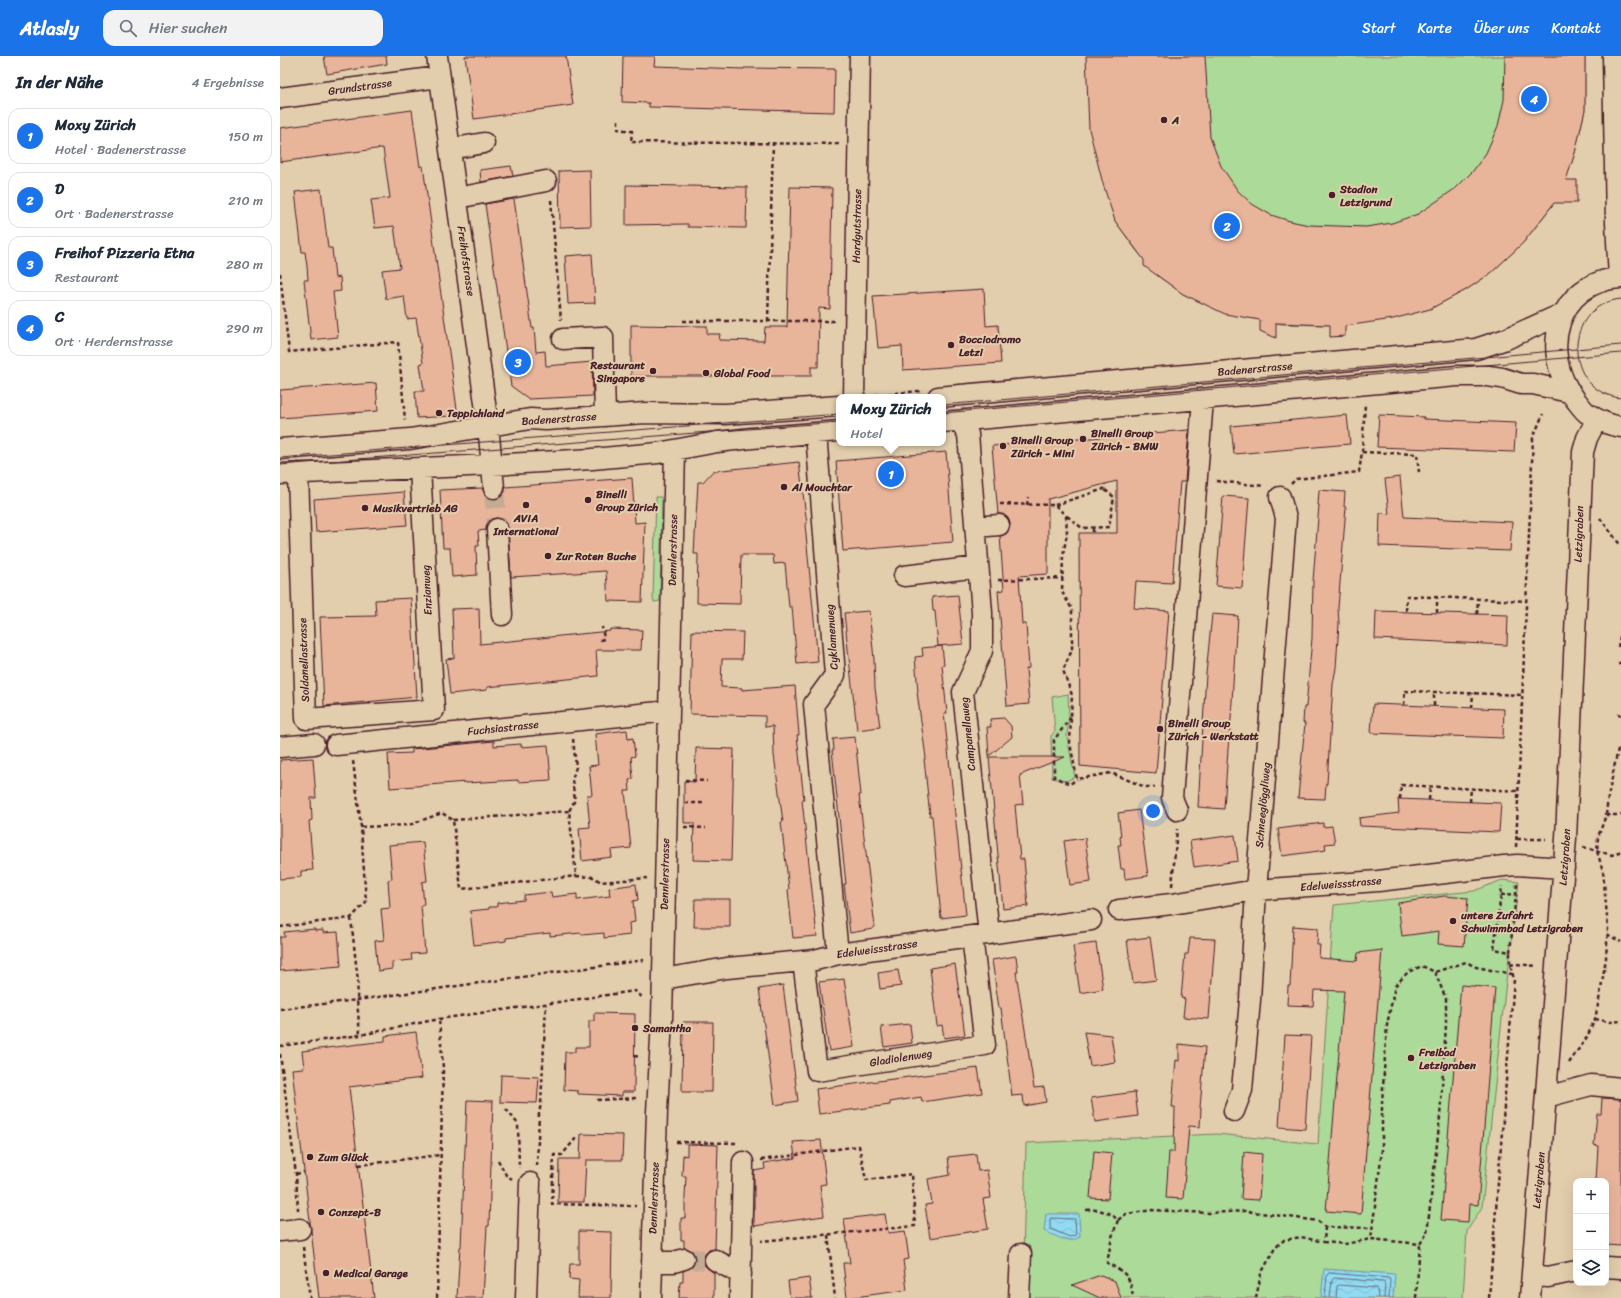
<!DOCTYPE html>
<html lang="de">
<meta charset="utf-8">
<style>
:root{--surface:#fff;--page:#f2f2f3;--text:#1f2937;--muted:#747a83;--line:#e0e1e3;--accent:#1a73e8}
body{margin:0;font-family:Sriracha,sans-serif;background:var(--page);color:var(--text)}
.controls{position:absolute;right:12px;bottom:12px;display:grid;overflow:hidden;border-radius:8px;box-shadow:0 4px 16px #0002}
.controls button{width:36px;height:36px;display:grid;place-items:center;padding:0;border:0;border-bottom:1px solid var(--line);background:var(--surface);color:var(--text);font:20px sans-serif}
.you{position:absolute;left:873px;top:755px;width:14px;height:14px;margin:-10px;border:3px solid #fff;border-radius:50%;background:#1a73e8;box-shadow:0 0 0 6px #1a73e833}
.badge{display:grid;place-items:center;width:26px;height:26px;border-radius:50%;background:var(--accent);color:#fff;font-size:13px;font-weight:700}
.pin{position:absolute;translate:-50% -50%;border:2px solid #fff;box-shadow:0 1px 4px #0006}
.popup{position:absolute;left:556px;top:338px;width:110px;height:52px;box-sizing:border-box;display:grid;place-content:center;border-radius:8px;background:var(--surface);filter:drop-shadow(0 1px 3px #0005);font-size:13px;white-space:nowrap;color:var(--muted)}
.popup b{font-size:15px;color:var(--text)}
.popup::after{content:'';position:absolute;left:50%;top:100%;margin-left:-8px;border:8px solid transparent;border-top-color:var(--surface)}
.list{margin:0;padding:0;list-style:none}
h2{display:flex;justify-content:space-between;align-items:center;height:52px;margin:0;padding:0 16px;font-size:17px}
h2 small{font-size:13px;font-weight:400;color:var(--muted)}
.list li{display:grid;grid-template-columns:26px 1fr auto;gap:12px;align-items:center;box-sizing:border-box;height:56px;margin:0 8px 8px;padding:0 8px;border:1px solid var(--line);border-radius:12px}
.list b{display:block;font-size:15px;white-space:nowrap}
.list p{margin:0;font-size:13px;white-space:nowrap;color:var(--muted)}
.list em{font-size:13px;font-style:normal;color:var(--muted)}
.icon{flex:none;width:22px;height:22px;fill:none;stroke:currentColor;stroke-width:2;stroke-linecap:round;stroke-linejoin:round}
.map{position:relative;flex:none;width:1341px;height:1242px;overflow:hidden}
header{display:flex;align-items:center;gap:24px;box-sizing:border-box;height:56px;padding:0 20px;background:var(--accent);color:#fff}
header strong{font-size:19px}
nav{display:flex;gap:22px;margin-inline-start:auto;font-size:14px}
.search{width:280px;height:36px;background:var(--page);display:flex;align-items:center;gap:10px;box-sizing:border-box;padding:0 14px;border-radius:12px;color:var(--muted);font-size:15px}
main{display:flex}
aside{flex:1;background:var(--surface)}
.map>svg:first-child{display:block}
.green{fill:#acda99;stroke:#7b7c62}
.water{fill:url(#water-waves);stroke:#7590a2}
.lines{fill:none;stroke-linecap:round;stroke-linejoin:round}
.shore{stroke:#666a7b;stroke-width:1}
.building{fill:#e8b59b;stroke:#4a1f2b}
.minor-tunnel{stroke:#c4ab92;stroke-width:20;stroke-dasharray:20 10;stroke-linecap:butt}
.minor-casing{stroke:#4a1f2b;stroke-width:23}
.path{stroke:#4a1f2b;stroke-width:2.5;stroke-dasharray:4 3;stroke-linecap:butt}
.minor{stroke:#e2ceac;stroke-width:20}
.tram{stroke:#4a1f2b;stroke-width:1}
.poi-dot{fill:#4a1f2b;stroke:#e2ceac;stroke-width:1.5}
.labels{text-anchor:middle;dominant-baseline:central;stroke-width:4;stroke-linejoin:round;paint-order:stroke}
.street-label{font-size:11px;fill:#4a1f2b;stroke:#e2ceac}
.poi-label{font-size:11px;font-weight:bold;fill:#4a1f2b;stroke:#e2ceac;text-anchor:start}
</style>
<header>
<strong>Atlasly</strong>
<div class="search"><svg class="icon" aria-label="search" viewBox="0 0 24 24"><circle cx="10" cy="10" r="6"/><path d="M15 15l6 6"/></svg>Hier suchen</div>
<nav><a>Start</a><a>Karte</a><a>Über uns</a><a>Kontakt</a></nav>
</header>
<main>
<aside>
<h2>In der Nähe<small>4 Ergebnisse</small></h2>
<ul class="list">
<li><span class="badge">1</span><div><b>Moxy Zürich</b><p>Hotel · Badenerstrasse</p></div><em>150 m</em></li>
<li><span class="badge">2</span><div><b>D</b><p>Ort · Badenerstrasse</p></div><em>210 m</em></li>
<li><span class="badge">3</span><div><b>Freihof Pizzeria Etna</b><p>Restaurant</p></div><em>280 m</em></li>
<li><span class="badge">4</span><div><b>C</b><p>Ort · Herdernstrasse</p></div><em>290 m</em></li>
</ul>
</aside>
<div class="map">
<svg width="1341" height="1242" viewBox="0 0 1341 1242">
<defs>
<pattern id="water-waves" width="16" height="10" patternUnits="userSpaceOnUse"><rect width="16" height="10" fill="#91dbf2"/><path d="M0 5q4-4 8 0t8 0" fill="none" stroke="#7fbcd0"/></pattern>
</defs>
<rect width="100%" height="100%" fill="#e2ceac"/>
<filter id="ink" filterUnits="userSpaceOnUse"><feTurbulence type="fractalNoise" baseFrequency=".025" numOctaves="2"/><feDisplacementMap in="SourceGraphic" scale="8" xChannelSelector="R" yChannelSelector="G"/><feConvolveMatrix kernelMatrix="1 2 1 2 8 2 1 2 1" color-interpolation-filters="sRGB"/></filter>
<g filter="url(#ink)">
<!-- green -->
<path class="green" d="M806,0H1305V54L1295,97L1289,115L1272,150L1243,187L1211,217L1186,234L1150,253L1077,268L1039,269L1001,268L964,261L927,249L903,238L879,221L856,194L835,165Z
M376,441H381L382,443L380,545L374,546L373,542Z
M788,638L789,659L787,681L795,721L786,725L772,722L771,680L775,675L772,641Z
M1222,824L1239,826L1226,925L1202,1151L1187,1175L1183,1242H742L746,1087L937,1078L1038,1088L1054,849L1194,835Z"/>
<!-- water -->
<path class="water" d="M766,1158H799L800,1180C791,1190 775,1179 764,1175Z
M1044,1213L1115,1218L1113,1242H1041Z"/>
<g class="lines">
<!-- shore -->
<path class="shore" d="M771,1162L795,1163L796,1179L790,1181L770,1173V1164Z
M1045,1242L1047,1219L1049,1217L1109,1222L1110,1224L1109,1242
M1050,1242L1052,1224L1054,1222L1103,1226L1105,1228L1104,1242
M1056,1242L1057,1230L1059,1229L1097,1232L1098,1242"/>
</g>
<!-- building -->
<path class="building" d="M44,0H106L107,8L47,18Z
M185,0H286L293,49L194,63Z
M343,0H375L374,10L464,13V12L555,13L554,56L369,51V47L342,46Z
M806,0H925L930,81L941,110L958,135L972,148L991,159L1010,165L1029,169L1086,171L1112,167L1138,158L1176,132L1193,115L1206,97L1218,70L1224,44L1225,0H1305V54L1295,97L1286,124H1297V147H1274L1243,187L1211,217L1186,234L1150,253L1113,263L1065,270V280L1050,281V269L996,267V282L980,275V264L945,258L903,238L864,210V204L835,165L823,128L809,73Z
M132,54L140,111L143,110L177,353L172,360L137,362L135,335H144L140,308L143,307L136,262L127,263L124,240L106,243L102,214L120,212L114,170L95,172L91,144L110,142L103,92L0,106V72Z
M231,110L233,120L201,126L200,114Z
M310,114L311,170L280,171L279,115Z
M346,129L467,131L466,172L408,171V168L346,169Z
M510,131L552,132L550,253L539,252L538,311H531V320H351V269L427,270V278H440L439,284L484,285L485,271H507Z
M41,133L48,192H52L55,222L60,221L61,235L53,236L58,281L31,284L24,224H28L27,210L25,196H22L15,136Z
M234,143L252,272H254L256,296L265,295L266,310L312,306L313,340L249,343L231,330L205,148Z
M312,198L315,247L288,248L285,200Z
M704,233L706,270L718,269L721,307L623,314L622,290L598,292L593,240Z
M96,327L98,355L0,362V334Z
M1067,359L1070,388L954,398L951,370Z
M1099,359L1144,361V363L1236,367L1234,396L1097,391Z
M909,374L905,426H900L892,527L856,525L854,552L889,555L876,717L800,710L799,477H837V425L768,443V518L739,520L742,568H746L749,612L746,613L749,648L727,650L718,535L724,534L720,480L726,478L729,474L730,468L728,462L723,458H718L712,390Z
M666,396L673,486L563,495L556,405Z
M519,406L527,468H525L538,606L517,608L512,551H509L505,507L494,508L493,499H461L460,548L417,547L418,498H414L418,426H423L433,415Z
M1120,421L1124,461L1232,466L1230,495L1099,490L1100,457L1109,458L1105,423Z
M352,422L355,467L365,466L362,546L328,545L326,515L231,521L228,472L227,467L222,463L217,462L211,463L207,468L206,474L198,475L199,490H196L197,519L172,521L170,492H163L160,434L202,432L205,439L209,442L215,443L221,441L225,436V431Z
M1039,434L1065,436L1064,451H1066L1058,552L1059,567L1056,612L1053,628L1047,728L1046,727L1045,743L1018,742L1025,667H1023L1024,651H1026L1032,582L1033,525L1039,449H1038Z
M124,436L127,469L36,476L34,443Z
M943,440L969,442L962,532L936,530Z
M678,539L683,588L658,590L655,555H653L652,541Z
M131,542L137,641L44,650L40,561L96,560L95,544Z
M199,552L200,588L330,575V573L362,574L361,594H316L318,620L207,631V634L170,638L166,603L174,602L172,553Z
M589,555L594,603L595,632L600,671L577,674L564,557Z
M1096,555L1228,559L1227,589L1095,583Z
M932,558L958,560L957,576H956L951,663L948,693L944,753L918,751L926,618Z
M412,575L463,576L462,603H442L441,631L462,632V634L515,630L519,679H517L524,744H522L537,880L513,882L508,834L509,833L501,766H503L494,699L493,670L485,671V660L410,658Z
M662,590L664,608L662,609L667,657H664L686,859L661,862L652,760H650L644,703L646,702L637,636H638L635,601L643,600L642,592Z
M1093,648L1224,653L1223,682L1091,677Z
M724,662L731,670L732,681L709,700L707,671H711L710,663Z
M347,674L348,683L353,682L355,700L351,701L353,723L349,724L350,735H345L351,792L331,794L332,801L302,805L299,772L310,771L307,739H312L309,710L318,709L315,678Z
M575,681L581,739H579L595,871H593V873L570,877L564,828H566L552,694H554L553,683Z
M214,685V690L241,688V691L268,689L271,724L238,726V724L186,727V726L110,732L108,698L132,697V693Z
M416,692L454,693L451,805L413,804L414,767H404V725L415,726Z
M709,701H785L740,719L743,748L735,749L740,803H744L748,850L723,853Z
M33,702L36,742H31L32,764L29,765L33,814L21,815V821L0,823V704Z
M1118,743L1221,747L1219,776L1080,770L1079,762L1119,757Z
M859,754L868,820L845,823L844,813H841L838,789H841L840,781L841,780L838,757Z
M1043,767V771L1052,770L1055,787L1045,788L1046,794L1002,800L998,773Z
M955,779L958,805L914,811L910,785Z
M805,782L811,826L790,829L784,785Z
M143,786L147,825L142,826L144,849H141L145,897L131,898L132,904L112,906V913L98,915L95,885L104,884L101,853L110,852L108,824L112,823L109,789Z
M356,828L358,844L353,845L355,866L349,867L350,879L324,882V877L302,879L301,877L270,880V877L226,882V885L194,889L190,855L209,853V851H217V847L244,844V839L271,836L272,841L297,838V844L330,840L329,832Z
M1164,840L1188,842L1184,890L1158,888L1159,875L1122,880L1118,847Z
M415,843H450V871H414Z
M1013,870L1038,872L1037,889H1040L1039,902L1077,905L1078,897L1102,894L1081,1158L1046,1155L1064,935L1034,934L1033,950L1007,949L1008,930H1010Z
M35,873V875L43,874V877L58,876L61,910L0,915V881H5L4,876Z
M870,881L876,924L853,927L847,884Z
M910,882L935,883L929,963L903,961L905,943L901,942L905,898H908Z
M816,887L823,933L800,937L793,890Z
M736,900L738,916H736L754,1032L764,1031L766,1046L744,1050L743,1039L732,1040L721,952H719L712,904Z
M675,908L685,979L664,982L662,969L657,970L650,912Z
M618,914L621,930L600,933L598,917Z
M564,923L574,991L549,995L539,926Z
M503,929L518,1045L495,1049L479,933Z
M1181,929L1215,932L1198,1149L1189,1148L1188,1166L1161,1164Z
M314,957L355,958L354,1036H342V1040L298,1038V1035L284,1034L285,996H295V991H309V965H314Z
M403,966H433L432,1036H402Z
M630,968L632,987L604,991L601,971Z
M136,976L142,1022L69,1031L94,1242H39L12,1013L24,1012L22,995L105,985V980Z
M804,976L831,979L835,1006L810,1010Z
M1005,979L1031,980L1025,1073L999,1071Z
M899,988L925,991L920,1052H921L920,1071L909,1070L903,1143L886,1142L889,1096H894L895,1051H892L896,1004L899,1005Z
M698,1012L702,1037L642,1046L641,1041L610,1046V1049L539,1058L536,1033Z
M221,1019L259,1021L257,1047L220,1046Z
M855,1036L858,1060L815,1066L811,1042Z
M1322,1042L1341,1043V1190L1326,1189V1125H1316L1318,1090L1314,1089L1317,1058H1321Z
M187,1044L213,1045L209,1170H207L203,1242H177L180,1191H181Z
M301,1078L343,1079L342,1104H306L304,1146H278L279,1103H300Z
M541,1084L546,1128L540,1129L544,1160L474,1170V1115L485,1113L484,1107L515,1102L513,1086Z
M407,1088L438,1089L435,1193L429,1194L425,1198L424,1204L425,1210L434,1217V1242H399L400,1226H403V1215L412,1211L415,1205V1200L412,1195L404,1192V1184H401V1162H405V1141L406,1120H402L403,1099L407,1100Z
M814,1095L832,1097L828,1143L810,1142Z
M964,1096L982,1098L979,1144L961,1143Z
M696,1098L698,1115L707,1114L711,1142L703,1143L708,1173L650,1182L645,1149L652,1148L648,1123L670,1119L668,1101Z
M605,1158L608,1177L625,1175L629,1203L623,1204L627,1234L567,1242L563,1207H570L564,1163Z
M299,1175L332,1176L331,1242H298L299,1224L289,1223L290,1208H299Z
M821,1219L835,1225L841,1242H820L792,1229Z
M529,1222L532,1242H510L508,1225Z"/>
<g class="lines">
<!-- minor-tunnel -->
<path class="minor-tunnel" d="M214,432L217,473
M404,1203L435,1204"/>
<!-- minor casing -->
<g class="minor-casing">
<path id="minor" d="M157,0L208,369L214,432
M1333,0L1336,167L1339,222
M0,42L159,21
M170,93L204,87
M177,142L266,125
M1341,222C1277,225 1258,297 1295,343C1299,348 1303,354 1307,357C1317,364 1329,369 1341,371
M283,283L323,281L325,360
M574,341L580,0
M658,341L1196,293L1226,283L1284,257
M683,364V370L688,378L702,557V595L683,636L709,878
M663,366L1177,320H1208L1222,322L1241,328H1253L1289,336
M536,377L555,619L534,648L558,898
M0,393L130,383L250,363L266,364L365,357L445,358L559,350
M18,417L26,663L154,654L140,413
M0,418L212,409L312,403L378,397L437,386L472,382L559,375
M696,471L719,469
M217,473L222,559
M624,520L698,511
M56,689L389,655
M0,691L34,688
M897,754L892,742L923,343
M839,854L892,848L976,834L1098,825L1224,810L1237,809L1284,812
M523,905L537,1015L705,989L692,880
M383,923L447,912L535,904L558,898L811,864
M1266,1041L1311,1029L1341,1032
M954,1055L962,1034L970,944L976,834L1006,462L1000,441
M0,1175L20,1173
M435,1204L461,1218
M372,1206H394L404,1203
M1326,1211L1341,1212
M1252,1219L1268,1221L1296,1215
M246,1242L250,1127
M371,1242L377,1056L382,963L395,394
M460,1242L463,1106
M739,1242L741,1198
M1250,1242L1286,782L1303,396L1307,382L1317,363"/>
</g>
<!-- path -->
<path class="path" d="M338,64V73L352,75L351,86L559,88
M271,144L281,264
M0,217L9,296L118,286L125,364
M403,265H556
M488,265L493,87
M594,339L640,335
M1082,396L1137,398L1139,416
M936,425L984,430
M1011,428L1016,423L1079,416L1082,396L1085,348
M720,448L775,449L786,460L787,477L783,500L782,536L792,553V594L783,614L792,639L790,687L797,723L831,717L865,731H875
M747,449L748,441
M775,449L824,433L825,428
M787,460L802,472L829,471L834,441L824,433
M1320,462L1341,490
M813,472V477
M718,524L783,522
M1126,555L1127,540L1247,545
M1157,557V542
M1197,558L1198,543
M320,584L324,583L322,571
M1338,591L1341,576
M1338,608H1341
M1124,649L1125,635L1243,639
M1154,650V636
M1192,652L1193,637
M1338,659L1341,658
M791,661L774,684V721L790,728L797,723
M293,683L296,711L292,724L295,744L289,755L296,820L313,821L321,826L367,822
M405,724L427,725
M1120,743L1121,729L1239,735
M1149,744L1150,731
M1190,746L1191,732
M405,747H426
M1326,759H1341
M173,764L289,755
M81,771L129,769L162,757L173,764L181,833L296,820
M404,771L426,772
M1237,783H1266
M1236,791L1253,382L1263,358
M1303,791L1332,799L1341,795
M892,830L897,773
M1221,839L1236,838L1237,828
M71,862L78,926L77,944L80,979
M0,871L71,862L86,846L81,771L73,705
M1327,878L1341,886
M1230,896L1236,838
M1230,909L1236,908L1257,910
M1155,916L1166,943V969L1160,1061L1147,1177L1140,1188L1091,1183L1102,1094V1047L1107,969L1115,930L1128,916L1142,910L1155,916L1186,906L1196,911L1232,918
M0,953L77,944L364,904
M1315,963L1330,966L1341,965
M0,990L80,979L159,963L355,935L363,942
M0,998L16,1118L18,1154
M354,1000L361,1001
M1289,1007L1307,981L1315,963L1320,939L1326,902L1328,872L1323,815L1317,795L1318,781L1326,759L1328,741L1338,693
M317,1044L358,1042
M226,1053L238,1068L239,1112
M296,1082L282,1099H274L272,1148L356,1150
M396,1086L457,1087
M218,1104L226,1119L232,1123
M481,1104L579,1090L586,1124L632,1118L635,1170L481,1185
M78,1109L160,1099
M257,1110L259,1057L261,1048L266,949
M16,1118L24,1116
M806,1154C819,1153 828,1155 838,1164L832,1181L827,1207C847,1218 850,1219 853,1242
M838,1164L846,1158L872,1154L929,1157L966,1155L1038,1165L1045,1171L1093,1172
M1045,1171L1044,1186L1065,1188L1091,1183
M548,1179L555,1242
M23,1191L30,1242
M157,1242L163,1012L159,963
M976,1242L981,1218L995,1192L1004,1184L1021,1181L1044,1186
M1136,1242L1140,1188
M1209,1242L1234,923L1230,909V896L1214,893L1222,830"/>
<!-- minor -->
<use href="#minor" class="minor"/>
<!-- tram -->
<path class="tram" d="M1341,243C1282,249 1282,336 1341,342
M663,349L1341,289
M663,357L1341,297
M0,402L559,358
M0,409L559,366"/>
</g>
</g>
<!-- markers -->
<g class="poi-dot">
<circle cx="884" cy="64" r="4"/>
<circle cx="1052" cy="139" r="4"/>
<circle cx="671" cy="289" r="4"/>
<circle cx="373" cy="315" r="4"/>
<circle cx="426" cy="317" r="4"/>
<circle cx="159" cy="357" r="4"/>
<circle cx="803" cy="383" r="4"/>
<circle cx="723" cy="390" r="4"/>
<circle cx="504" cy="431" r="4"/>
<circle cx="308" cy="444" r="4"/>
<circle cx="246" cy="449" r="4"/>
<circle cx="85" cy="452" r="4"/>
<circle cx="268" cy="500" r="4"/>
<circle cx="880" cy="673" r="4"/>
<circle cx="1173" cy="865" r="4"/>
<circle cx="355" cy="972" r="4"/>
<circle cx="1131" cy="1002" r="4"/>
<circle cx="30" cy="1101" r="4"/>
<circle cx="41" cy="1156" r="4"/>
<circle cx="46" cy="1217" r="4"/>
</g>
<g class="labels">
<!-- street labels -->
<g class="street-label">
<text transform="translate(80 31) rotate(-8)">Grundstrasse</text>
<text transform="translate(577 170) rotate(-89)">Hardgutstrasse</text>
<text transform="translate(186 205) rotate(82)">Freihofstrasse</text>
<text transform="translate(975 313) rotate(-5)">Badenerstrasse</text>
<text transform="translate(279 363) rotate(-4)">Badenerstrasse</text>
<text transform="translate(1299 478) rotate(-88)">Letzigraben</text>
<text transform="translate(393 494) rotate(-89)">Dennlerstrasse</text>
<text transform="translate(147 534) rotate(-93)">Enzianweg</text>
<text transform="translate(552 581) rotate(-94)">Cyklamenweg</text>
<text transform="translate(24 604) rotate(-92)">Soldanellastrasse</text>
<text transform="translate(223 672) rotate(-6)">Fuchsiastrasse</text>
<text transform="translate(688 678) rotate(-96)">Campanellaweg</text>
<text transform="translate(983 749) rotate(-85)">Schneeglöggliweg</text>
<text transform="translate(1285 801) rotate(-86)">Letzigraben</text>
<text transform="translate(385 818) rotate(-89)">Dennlerstrasse</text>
<text transform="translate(1061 828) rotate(-5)">Edelweissstrasse</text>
<text transform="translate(597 893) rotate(-8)">Edelweissstrasse</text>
<text transform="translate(621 1002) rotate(-9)">Gladiolenweg</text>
<text transform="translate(1259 1124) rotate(-85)">Letzigraben</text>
<text transform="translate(374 1142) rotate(-88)">Dennlerstrasse</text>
</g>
<!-- poi labels -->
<g class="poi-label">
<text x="892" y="64">A</text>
<text x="1060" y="133">Stadion<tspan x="1060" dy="13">Letzigrund</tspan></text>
<text x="679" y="283">Bocciodromo<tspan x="679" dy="13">Letzi</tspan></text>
<text x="365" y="309" text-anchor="end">Restaurant<tspan x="365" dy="13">Singapore</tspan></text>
<text x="434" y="317">Global Food</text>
<text x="167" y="357">Teppichland</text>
<text x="811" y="377">Binelli Group<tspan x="811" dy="13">Zürich - BMW</tspan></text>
<text x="731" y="384">Binelli Group<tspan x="731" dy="13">Zürich - Mini</tspan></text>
<text x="512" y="431">Al Mouchtar</text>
<text x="316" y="438">Binelli<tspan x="316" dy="13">Group Zürich</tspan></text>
<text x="93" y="452">Musikvertrieb AG</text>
<text x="246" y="462" text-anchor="middle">AVIA<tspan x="246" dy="13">International</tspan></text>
<text x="276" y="500">Zur Roten Buche</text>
<text x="888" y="667">Binelli Group<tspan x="888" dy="13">Zürich - Werkstatt</tspan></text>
<text x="1181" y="859">untere Zufahrt<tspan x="1181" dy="13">Schwimmbad Letzigraben</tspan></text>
<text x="363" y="972">Samantha</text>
<text x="1139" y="996">Freibad<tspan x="1139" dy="13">Letzigraben</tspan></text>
<text x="38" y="1101">Zum Glück</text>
<text x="49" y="1156">Conzept-B</text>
<text x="54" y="1217">Medical Garage</text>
</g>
</g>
</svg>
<div class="controls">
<button>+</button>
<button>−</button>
<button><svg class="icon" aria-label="layers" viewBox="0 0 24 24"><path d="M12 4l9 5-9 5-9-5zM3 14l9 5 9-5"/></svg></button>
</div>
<div class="you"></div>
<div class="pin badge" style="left:611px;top:418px">1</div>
<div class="popup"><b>Moxy Zürich</b>Hotel</div>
<div class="pin badge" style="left:947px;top:170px">2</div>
<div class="pin badge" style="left:238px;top:306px">3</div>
<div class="pin badge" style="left:1254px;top:43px">4</div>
</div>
</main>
